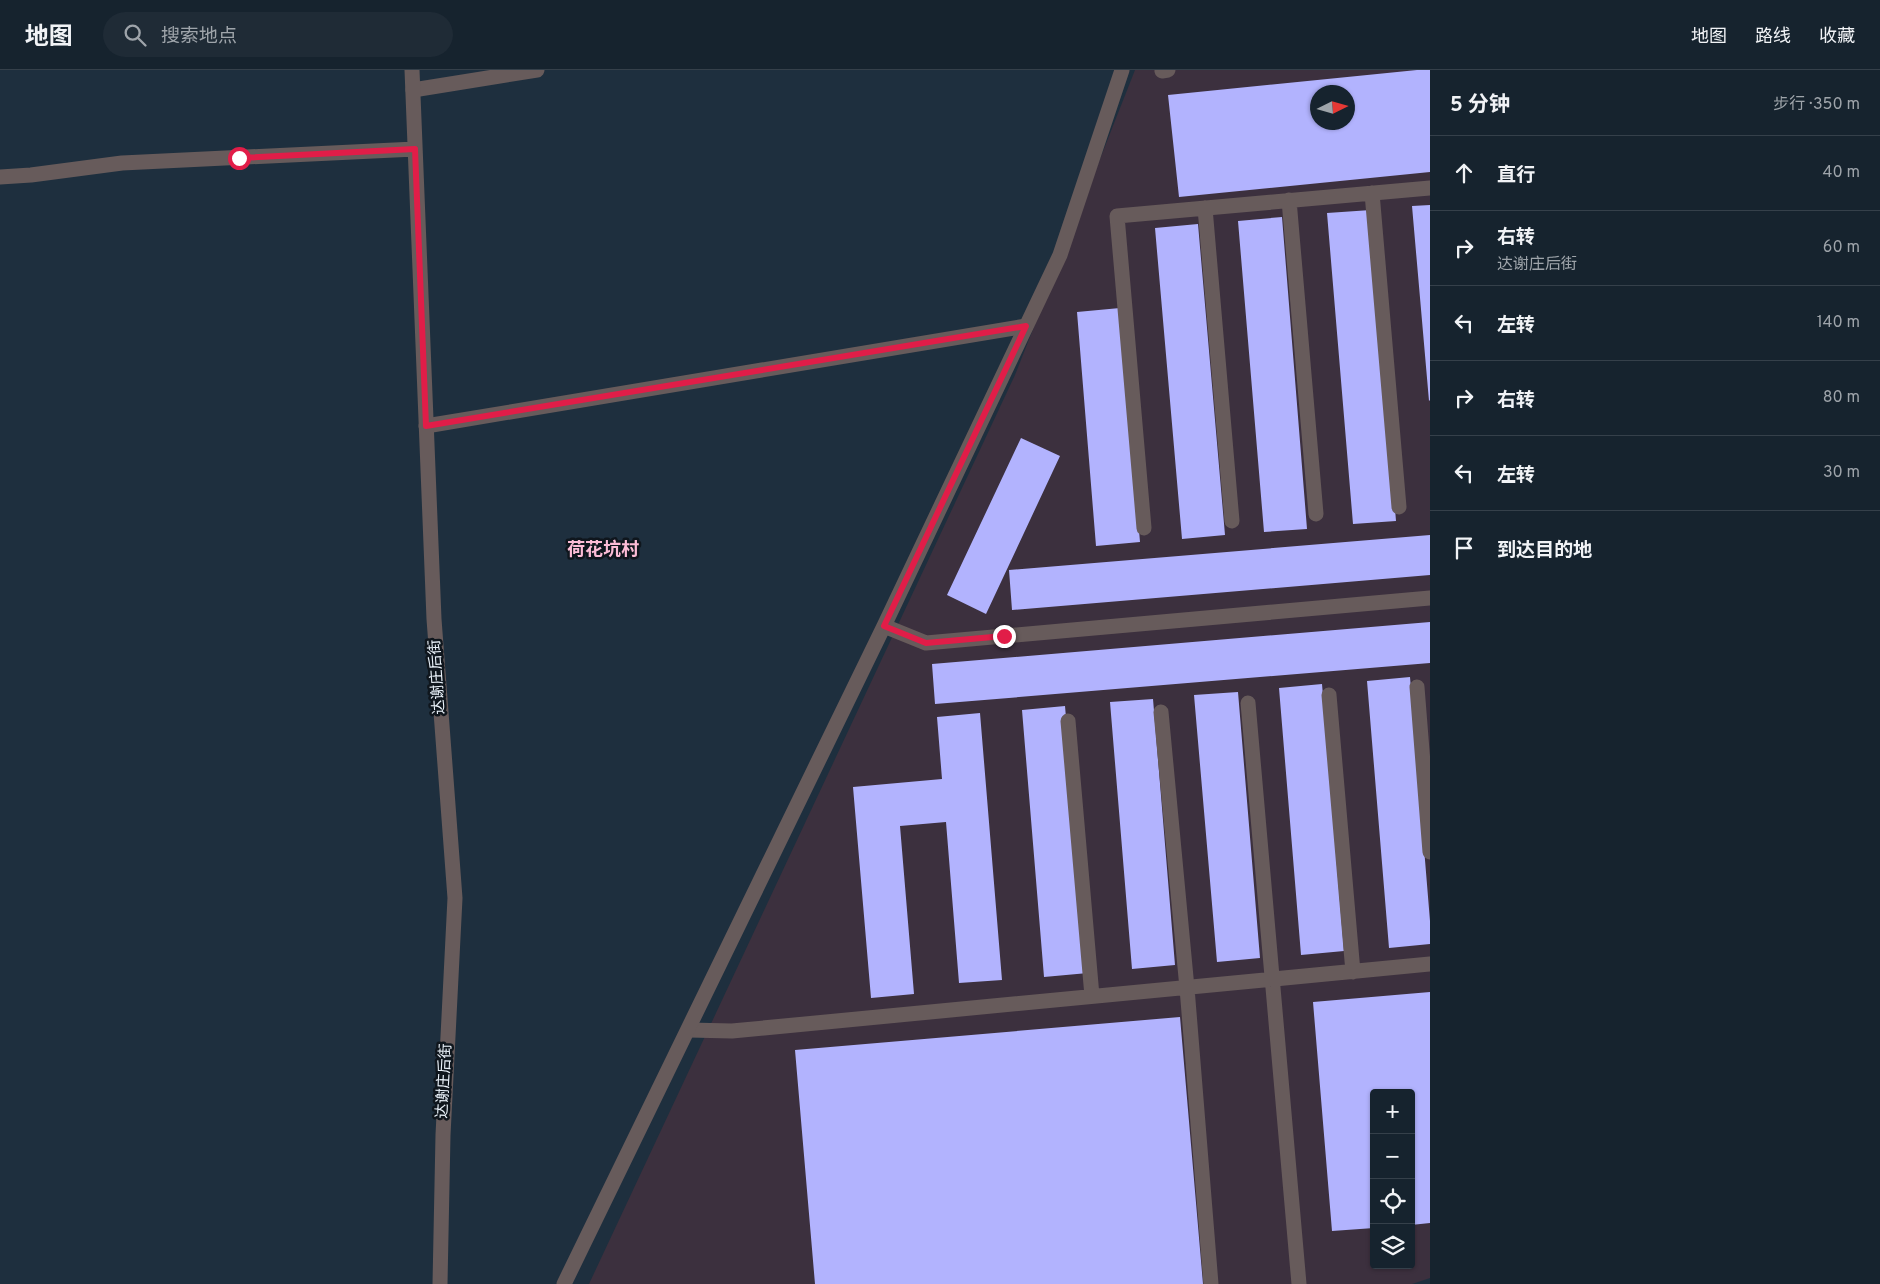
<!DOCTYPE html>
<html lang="zh">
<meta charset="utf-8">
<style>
:root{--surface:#16232e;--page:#1f2b36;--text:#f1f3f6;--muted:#9ea4aa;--line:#35404a}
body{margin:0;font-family:Overpass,"Noto Sans SC",sans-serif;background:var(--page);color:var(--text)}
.controls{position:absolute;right:15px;bottom:15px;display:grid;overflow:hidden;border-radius:5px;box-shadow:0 1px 4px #0004}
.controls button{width:45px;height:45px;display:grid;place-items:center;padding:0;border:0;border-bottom:1px solid var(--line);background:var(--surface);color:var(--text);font:25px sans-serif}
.compass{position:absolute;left:1310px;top:15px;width:45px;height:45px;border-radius:50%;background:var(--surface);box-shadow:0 1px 4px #0004;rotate:85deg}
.stop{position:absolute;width:15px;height:15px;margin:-11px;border:4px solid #e11d48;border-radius:50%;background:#fff}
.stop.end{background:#e11d48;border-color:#fff;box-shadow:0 1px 5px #0008}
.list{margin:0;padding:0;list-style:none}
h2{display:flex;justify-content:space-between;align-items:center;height:65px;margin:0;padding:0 20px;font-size:21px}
h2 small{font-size:16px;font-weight:400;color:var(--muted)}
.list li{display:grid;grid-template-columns:32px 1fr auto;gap:15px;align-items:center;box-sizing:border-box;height:75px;padding:0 20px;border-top:1px solid var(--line)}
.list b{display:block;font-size:19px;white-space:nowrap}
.list p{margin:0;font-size:16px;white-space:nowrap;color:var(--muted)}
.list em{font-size:16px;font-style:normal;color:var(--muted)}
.icon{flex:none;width:28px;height:28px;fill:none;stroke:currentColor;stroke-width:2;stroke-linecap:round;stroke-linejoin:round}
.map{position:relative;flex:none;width:1430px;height:1214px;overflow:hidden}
header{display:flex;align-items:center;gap:30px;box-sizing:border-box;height:70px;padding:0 25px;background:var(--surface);border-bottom:1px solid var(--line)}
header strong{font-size:24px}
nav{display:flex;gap:28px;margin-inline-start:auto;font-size:18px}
.search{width:350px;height:45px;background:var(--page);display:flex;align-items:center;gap:12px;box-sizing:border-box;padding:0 18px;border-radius:28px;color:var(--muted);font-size:19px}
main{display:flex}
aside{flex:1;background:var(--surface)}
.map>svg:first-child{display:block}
.commercial{fill:#3c303e;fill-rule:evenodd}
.building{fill:#b2b3fe;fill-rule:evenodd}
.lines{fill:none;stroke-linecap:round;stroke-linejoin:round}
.lane{stroke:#675b5b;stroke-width:15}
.street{stroke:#675b5b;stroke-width:15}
.route{stroke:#e11d48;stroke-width:6}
.labels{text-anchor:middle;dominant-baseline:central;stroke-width:5;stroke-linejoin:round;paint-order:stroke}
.street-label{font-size:15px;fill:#edf5fd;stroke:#0f161d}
.quarter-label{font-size:18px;font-weight:bold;fill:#fcbcd6;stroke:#0f161d}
</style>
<header>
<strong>地图</strong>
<div class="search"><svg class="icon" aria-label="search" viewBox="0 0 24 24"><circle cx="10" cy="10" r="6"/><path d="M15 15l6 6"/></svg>搜索地点</div>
<nav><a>地图</a><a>路线</a><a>收藏</a></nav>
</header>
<main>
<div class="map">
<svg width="1430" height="1214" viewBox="0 0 1430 1214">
<rect width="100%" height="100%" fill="#1e2f3e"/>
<!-- commercial -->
<path class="commercial" d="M1135,0H1430V1208L1412,1214H589L1015,305ZM1318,22H1348V52H1318ZM1374,1023H1411V1195H1374Z"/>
<!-- building -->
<path class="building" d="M1417,0H1430V102L1179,127L1168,25ZM1318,22H1348V52H1318Z
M1430,135V330L1429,331L1412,136Z
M1371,140L1396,451L1353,454L1327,143Z
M1282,147L1307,459L1264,462L1238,151Z
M1198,154L1225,465L1182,469L1155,158Z
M1120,238L1140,472L1096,476L1077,242Z
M1021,368L1060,386L986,544L947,525Z
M1430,465V505L1012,540L1009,500Z
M1430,552V593L935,634L932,594Z
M1410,607L1430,851V874L1389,878L1367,611Z
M1322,614L1344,881L1301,885L1279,618Z
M1238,622L1260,888L1217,892L1194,625Z
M1153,629L1175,895L1132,899L1110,632Z
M1065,636L1088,903L1044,907L1022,640Z
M980,643L1002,910L959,913L946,752L900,756L914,924L871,928L853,717L942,709L937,647Z
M1430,922V1153L1411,1155V1023H1374V1158L1332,1161L1313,932Z
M1180,947L1203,1214H815L795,980Z"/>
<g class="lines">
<!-- lane -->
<path class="lane" d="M1162,1L1168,0
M413,20L537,0
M1372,123L1399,437
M1289,130L1316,444
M1205,138L1232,451
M426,356L1026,256
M1144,458L1117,146L1430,118
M1417,617L1430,782
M1329,625L1353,902
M1248,633L1299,1214
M1161,642L1187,918L1211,1214
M1068,651L1092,926
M689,960L732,961L1430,894"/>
<!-- street -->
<path class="street" d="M412,0L434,549L455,828L443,1065L440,1214
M0,107L31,105L122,93L415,79
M884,556L926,573L1430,528
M564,1214L884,556L1060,185L1122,0"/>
</g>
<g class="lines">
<!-- route -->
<path class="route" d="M239,88L415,79L426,356L1026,256L884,556L926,573L1004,566"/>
</g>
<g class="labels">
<!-- street labels -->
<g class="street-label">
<text transform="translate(438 607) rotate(-94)">达谢庄后街</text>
<text transform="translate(445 1011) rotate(-87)">达谢庄后街</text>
</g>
<!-- quarter labels -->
<g class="quarter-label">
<text x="603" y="480">荷花坑村</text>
</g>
</g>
</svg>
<div class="controls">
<button>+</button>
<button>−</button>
<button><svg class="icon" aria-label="locate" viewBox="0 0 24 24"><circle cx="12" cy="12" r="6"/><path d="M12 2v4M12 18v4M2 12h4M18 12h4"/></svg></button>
<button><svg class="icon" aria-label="layers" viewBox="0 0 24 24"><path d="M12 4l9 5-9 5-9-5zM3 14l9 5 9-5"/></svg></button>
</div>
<svg class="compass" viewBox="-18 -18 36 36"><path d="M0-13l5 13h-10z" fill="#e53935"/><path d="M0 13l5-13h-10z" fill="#9ea4aa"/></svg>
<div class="stop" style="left:239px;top:88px"></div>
<div class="stop end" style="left:1004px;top:566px"></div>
</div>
<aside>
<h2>5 分钟<small>步行 · 350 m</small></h2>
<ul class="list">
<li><svg class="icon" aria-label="ahead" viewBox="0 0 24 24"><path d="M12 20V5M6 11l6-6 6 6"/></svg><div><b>直行</b></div><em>40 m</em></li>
<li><svg class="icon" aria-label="right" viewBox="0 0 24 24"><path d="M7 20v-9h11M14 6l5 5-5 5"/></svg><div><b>右转</b><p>达谢庄后街</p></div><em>60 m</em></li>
<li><svg class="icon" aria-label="left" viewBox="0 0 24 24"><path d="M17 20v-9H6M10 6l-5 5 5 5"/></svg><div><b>左转</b></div><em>140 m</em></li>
<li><svg class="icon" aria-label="right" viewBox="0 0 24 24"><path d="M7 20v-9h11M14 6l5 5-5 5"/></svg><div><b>右转</b></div><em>80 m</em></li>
<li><svg class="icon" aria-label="left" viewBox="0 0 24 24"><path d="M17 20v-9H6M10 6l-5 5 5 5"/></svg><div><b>左转</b></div><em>30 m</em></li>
<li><svg class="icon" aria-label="arrive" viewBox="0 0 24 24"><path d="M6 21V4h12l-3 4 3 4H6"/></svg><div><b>到达目的地</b></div></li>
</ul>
</aside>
</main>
